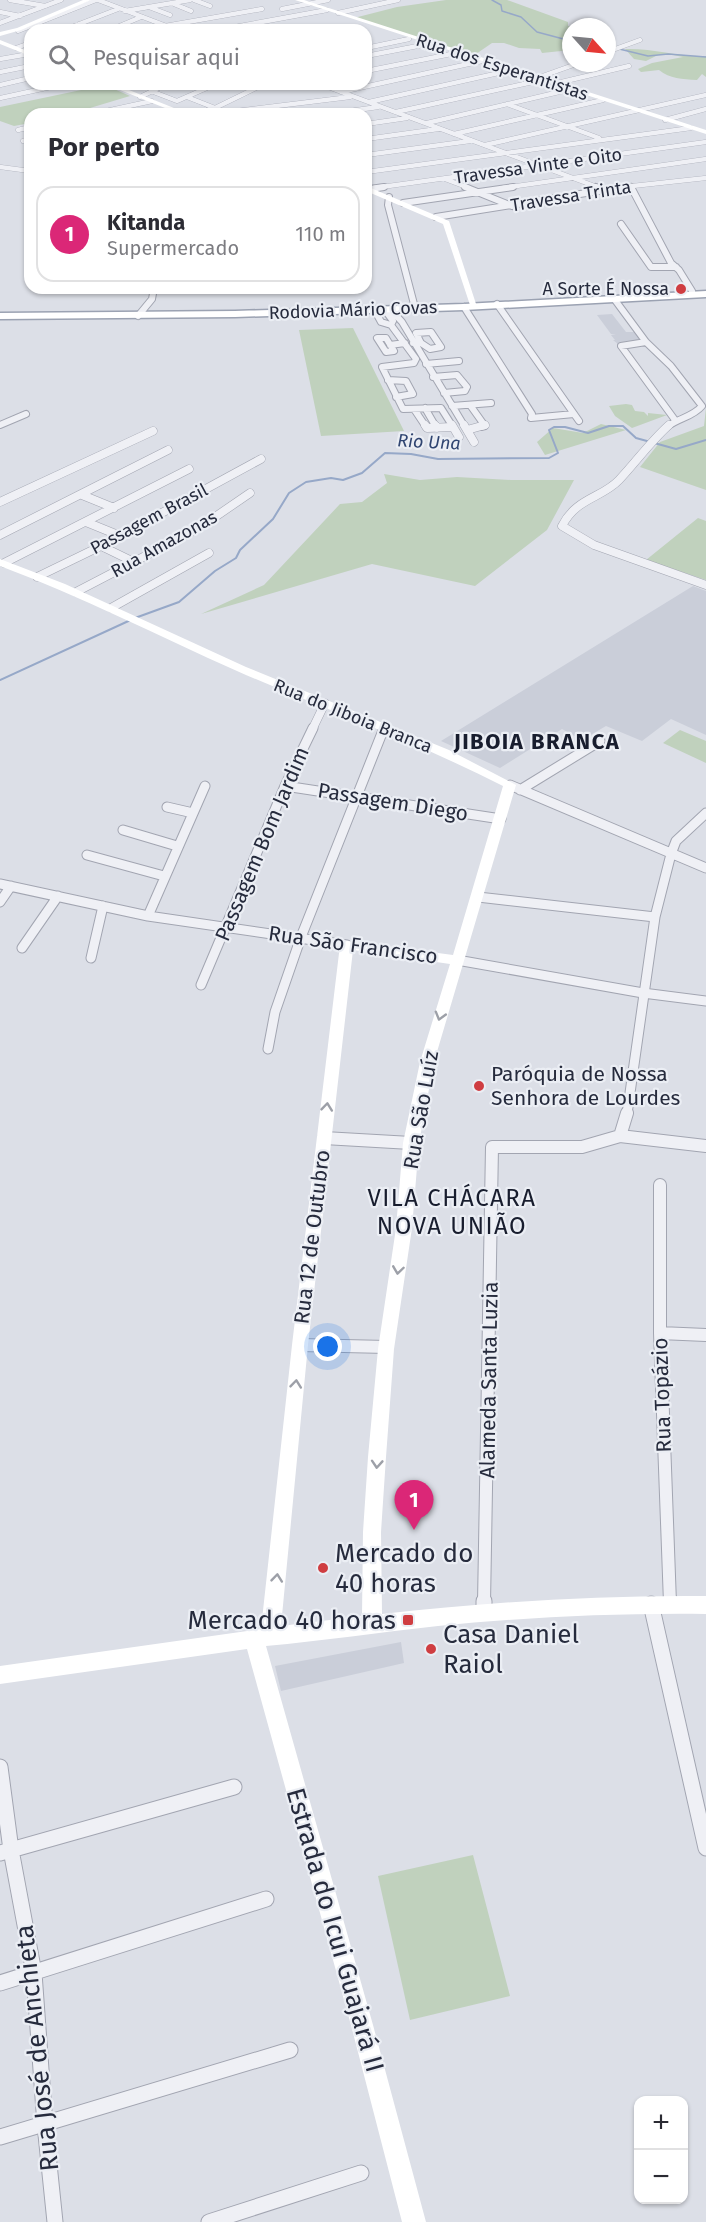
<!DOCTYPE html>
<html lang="pt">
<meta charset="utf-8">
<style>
:root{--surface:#fff;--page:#f7f7f7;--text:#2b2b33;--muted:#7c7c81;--line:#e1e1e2;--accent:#db2777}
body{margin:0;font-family:"Fira Sans",sans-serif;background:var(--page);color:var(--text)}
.controls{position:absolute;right:18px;bottom:18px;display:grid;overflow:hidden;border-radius:12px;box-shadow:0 2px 4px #0004}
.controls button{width:54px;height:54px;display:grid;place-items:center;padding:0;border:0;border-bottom:2px solid var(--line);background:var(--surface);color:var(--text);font:30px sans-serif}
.compass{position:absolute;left:562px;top:18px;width:54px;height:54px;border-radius:50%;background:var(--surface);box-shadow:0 2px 4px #0004;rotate:117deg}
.you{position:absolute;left:328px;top:1347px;width:21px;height:21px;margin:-15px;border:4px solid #fff;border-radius:50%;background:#1a73e8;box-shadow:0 0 0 9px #1a73e833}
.badge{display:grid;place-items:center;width:39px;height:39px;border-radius:50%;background:var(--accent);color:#fff;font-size:20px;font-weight:700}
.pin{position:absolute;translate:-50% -50px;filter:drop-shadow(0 2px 3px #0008)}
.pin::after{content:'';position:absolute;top:32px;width:21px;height:18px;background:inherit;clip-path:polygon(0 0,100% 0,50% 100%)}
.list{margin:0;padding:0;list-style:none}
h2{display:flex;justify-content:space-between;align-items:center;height:78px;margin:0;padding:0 24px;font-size:26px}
h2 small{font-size:20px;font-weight:400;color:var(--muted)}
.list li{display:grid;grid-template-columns:39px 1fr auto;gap:18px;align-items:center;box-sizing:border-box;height:96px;margin:0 12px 12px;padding:0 12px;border:2px solid var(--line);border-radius:18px}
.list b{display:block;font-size:22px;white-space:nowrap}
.list p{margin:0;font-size:20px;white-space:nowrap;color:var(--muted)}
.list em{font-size:20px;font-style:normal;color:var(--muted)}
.icon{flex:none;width:33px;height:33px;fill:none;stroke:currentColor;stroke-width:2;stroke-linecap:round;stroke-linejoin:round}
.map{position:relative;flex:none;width:706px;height:2222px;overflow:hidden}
.search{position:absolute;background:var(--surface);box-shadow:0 2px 4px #0004;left:24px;top:24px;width:348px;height:66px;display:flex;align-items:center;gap:15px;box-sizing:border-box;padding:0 21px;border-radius:18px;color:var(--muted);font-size:22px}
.panel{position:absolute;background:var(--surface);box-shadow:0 2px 4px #0004;left:24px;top:108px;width:348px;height:186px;border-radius:18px}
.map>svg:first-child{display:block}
.built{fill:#caced9}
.green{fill:#c0d1bd}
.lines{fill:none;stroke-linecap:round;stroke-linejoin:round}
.stream-far1{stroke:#96a8c8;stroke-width:1.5}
.stream{stroke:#96a8c8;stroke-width:2}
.street-far5-casing{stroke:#a2a5b1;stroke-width:5}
.street-far4-casing{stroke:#a2a5b1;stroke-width:8}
.street-far3-casing{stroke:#a2a5b1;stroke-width:9}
.street-far2-casing{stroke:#a2a5b1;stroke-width:11}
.street-far1-casing{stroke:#a2a5b1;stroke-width:14}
.street-casing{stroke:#a2a5b1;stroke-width:17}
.primary-casing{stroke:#9ba2b2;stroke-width:3}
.street-far5{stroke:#eff0f5;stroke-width:4.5}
.street-far4{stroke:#eff0f5;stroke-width:6}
.street-far3{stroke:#eff0f5;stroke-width:8}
.street-far2{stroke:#eff0f5;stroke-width:9}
.street-far1{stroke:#eff0f5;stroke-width:12}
.street{stroke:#eff0f5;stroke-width:15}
.secondary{fill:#fff;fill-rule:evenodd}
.primary{fill:#fff;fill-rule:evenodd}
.oneway{stroke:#9da0a8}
.poi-dot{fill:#cf3d41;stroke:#ebeef4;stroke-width:2}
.labels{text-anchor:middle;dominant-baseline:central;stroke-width:4.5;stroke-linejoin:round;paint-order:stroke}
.far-street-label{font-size:18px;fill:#262b3d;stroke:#ebeef4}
.far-poi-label{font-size:18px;fill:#262b3d;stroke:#ebeef4;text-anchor:end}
.far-water-label{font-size:18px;font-style:italic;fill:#304571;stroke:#ebeef4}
.street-label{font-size:21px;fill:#262b3d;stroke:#ebeef4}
.poi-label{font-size:21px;fill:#262b3d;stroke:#ebeef4;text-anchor:start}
.far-district-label{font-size:22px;font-weight:bold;letter-spacing:1.5px;fill:#181d2e;stroke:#ebeef4}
.quarter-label{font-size:24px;letter-spacing:1.5px;fill:#181d2e;stroke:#ebeef4}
.near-poi-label{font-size:26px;fill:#262b3d;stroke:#ebeef4;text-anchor:start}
.near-street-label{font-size:26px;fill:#262b3d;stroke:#ebeef4}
</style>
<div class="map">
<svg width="706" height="2222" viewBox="0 0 706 2222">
<rect width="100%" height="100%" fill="#dcdfe7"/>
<!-- built -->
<path class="built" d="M612,314L626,332H636L643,342L618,344L613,340H615L611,335L616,334H611L597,315Z
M693,586L706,591V735L671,719L642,741L606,726L582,740L562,729L500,768L441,741Z
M401,1642L404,1663L281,1691L275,1666Z"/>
<!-- green -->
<path class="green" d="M446,0H507L568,22V26L573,27L571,50L542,53L540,49L519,48L504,43H492L476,54L460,53L354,18L397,7Z
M625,49C652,48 679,57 706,56V77L702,74L697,80C682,79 670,79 659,70L641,72L638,69L652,63L683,57L668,54L658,55L646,61L634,59Z
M105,85L130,96L70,114H30V123L14,126L0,121V107Z
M353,328L404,431L321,436L299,330Z
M626,404L632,405L635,411L644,412L648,416V413L667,415L632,428L615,416L609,406Z
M706,408V490L640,467L660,442L704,426Z
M601,424L626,430L545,455L537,442L553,428L583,433Z
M384,474L420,480L457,477L511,480H574L547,530L475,586L372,564L201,614L264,585L340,504L362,502L387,483Z
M698,518L706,521V580L646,560Z
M680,730L706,741V763L663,743Z
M473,1855L510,1996L410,2020L378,1876Z"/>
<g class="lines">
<!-- stream-far1 -->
<path class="stream-far1" d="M492,0L501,5L502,11L521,17L537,32L571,41
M607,46L648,56L668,54L706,57"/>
<!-- stream -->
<path class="stream" d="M0,680L135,618L179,602L215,571L236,558L240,550L273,519L289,493L306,482L331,478L343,480L362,473L385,453L411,454L438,459L549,458L558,453L549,430L554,427H565L588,433L609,426H623L636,438L676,449L706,440"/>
<!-- street-far5 casing -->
<g class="street-far5-casing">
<path id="street-far5" d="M10,0L45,6
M98,0L169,27
M194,0L210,6
M174,4L191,11
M149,7L170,15
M282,9L328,0
M125,11L190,0
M0,12L20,16
M338,13L398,0
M0,23L61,0
M79,24L95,30
M64,30L118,9
M110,30L141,17
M154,30L165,26L262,9
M218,30L327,10
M18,31L96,0
M16,48L30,43
M366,48L409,39
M607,52L640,40
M366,56L428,44
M0,59L29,54
M366,71L456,53
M0,72L30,66
M537,78L579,63
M320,84L600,188
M553,84L629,66
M0,85L30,78
M151,91L177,101L216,84
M341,92L482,61
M140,97L167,84
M187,97L215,108
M0,98L65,84
M369,102L512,70
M507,104L599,138
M396,112L542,80
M92,114L152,101
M164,114L177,111
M194,114L215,108L264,84
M212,114L350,97
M328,114L378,107
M665,120L706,109
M427,123L572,89
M366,124L407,118
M18,130L30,127
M454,134L603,100
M366,139L438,129
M23,141L30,139
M485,145L706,95
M366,155L470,141
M0,167L30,171
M366,172L691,128
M445,179L469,188
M630,186L631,188
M374,188L706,142
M503,188L706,159
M614,188L706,178"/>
</g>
<!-- street-far4 casing -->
<g class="street-far4-casing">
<path id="street-far4" d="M465,187L512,206
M596,187L604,190
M631,187L671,263L679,270L692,291
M370,189L384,187
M389,197L388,205L414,304
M403,203L513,187
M436,217L624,187
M621,224L651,267H676
M615,300L646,342L671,366L702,406C693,417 678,418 667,427
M497,304L579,421
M464,307L532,414L531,418L574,414
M374,309L381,322L391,325
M384,309L393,321L391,325L416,359L414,363L382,367L403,409L441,408L453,427
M392,311L402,322L465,427
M138,316L152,299L154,288
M431,332L441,347L430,349L421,343L416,333Z
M377,338H386L394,351L386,352Z
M646,342L621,346L675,420
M413,343H421
M390,345L405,343
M426,364L459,361
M433,377L457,375L467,387L465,391L444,393
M388,380L406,381L413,394L396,397
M470,405L485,426L481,427
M452,406L491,403
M425,408L436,427
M414,409L426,427
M0,425L26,414"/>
</g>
<!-- street-far3 casing -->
<g class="street-far3-casing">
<path id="street-far3" d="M425,425L427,428L453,427
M435,425L437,428
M452,425L459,437
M464,425L474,442
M669,425C650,442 636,462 619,480C602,498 576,498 562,526L594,545L706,585
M467,430L485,425
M82,495L114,508
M0,502L153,431
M86,522L118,535
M0,535L168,450
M101,546L134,562
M4,563L189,469
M37,577L101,546L261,459
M76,592L199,528L250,493
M111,608L209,553
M312,730L325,703"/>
</g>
<!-- street-far2 casing -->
<g class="street-far2-casing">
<path id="street-far2" d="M510,785L706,868
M285,786L501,819
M520,790L600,741
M167,807L193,813
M123,830L177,846
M87,855L164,876
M0,884L148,916L347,945
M478,897L655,917
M0,902L11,886
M148,916L205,786
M22,948L58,896
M91,958L103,906
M457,960L643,993L706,1001
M201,985L285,786L313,728
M268,1049L275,1012L301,937L384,728
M627,1114L655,917L671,854L676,841L706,813"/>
</g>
<!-- street-far1 casing -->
<g class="street-far1-casing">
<path id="street-far1" d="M620,1136L627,1113
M324,1138L411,1143
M660,1185V1333L670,1603
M660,1333L706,1335
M300,1345L387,1347
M484,1603L492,1147H582L620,1136L706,1146"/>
</g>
<!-- street casing -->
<g class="street-casing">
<path id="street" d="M670,1601V1604
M651,1604L706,1848
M484,1612V1601
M0,1767L11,1850L34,1973L45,2125L55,2222
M0,1853L234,1787
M0,1983L266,1899
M0,2137L290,2050
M209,2222L361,2173"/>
</g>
<!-- primary casing -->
<g class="primary-casing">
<path id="primary" d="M706,291V297L464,310L235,317L0,319V313L235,311L464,304Z"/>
</g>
<!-- street-far5 -->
<use href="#street-far5" class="street-far5"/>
<!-- street-far4 -->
<use href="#street-far4" class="street-far4"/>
<!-- street-far3 -->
<use href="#street-far3" class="street-far3"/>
<!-- street-far2 -->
<use href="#street-far2" class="street-far2"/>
<!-- street-far1 -->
<use href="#street-far1" class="street-far1"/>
<!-- street -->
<use href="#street" class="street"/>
<!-- secondary -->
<path class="secondary" d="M83,0H91L21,30L0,36V32L17,28Z
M295,0H304L706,130V134Z
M0,40L30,52V56L0,44Z
M105,84H114L189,114H180Z
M366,186L449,221L477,307L470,305L443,224L366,191Z
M0,559L65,584L246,667L449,750L516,785L434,1062L419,1143L412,1228L394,1349L386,1457L381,1532L382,1614C489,1602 597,1595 706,1596V1614C616,1613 527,1617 438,1626C380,1632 323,1641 266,1646L373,2025L426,2222H402L351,2025L247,1649L0,1684V1666L261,1629L292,1345L340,945L347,941L453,955L503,786C417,742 326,710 237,671C158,636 81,596 0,566ZM353,950L450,964L420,1062L403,1143L396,1228L378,1349L368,1457L363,1532L362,1616L281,1626L308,1345Z"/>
<!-- primary -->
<use href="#primary" class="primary"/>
</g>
<!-- one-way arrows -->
<defs><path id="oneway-chevron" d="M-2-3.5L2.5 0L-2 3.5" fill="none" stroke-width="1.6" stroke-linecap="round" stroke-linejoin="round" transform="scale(1.5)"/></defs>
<g class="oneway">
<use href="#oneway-chevron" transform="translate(440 1016) rotate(106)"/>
<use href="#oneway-chevron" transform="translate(327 1107) rotate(-84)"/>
<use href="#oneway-chevron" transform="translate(398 1270) rotate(98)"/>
<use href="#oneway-chevron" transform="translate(296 1384) rotate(-84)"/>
<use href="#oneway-chevron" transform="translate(377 1464) rotate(94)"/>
<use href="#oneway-chevron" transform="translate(277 1578) rotate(-84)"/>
</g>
<!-- markers -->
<g class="poi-dot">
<circle cx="681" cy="289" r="6"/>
<circle cx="479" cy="1086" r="6"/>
<circle cx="323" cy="1568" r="6"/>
<rect x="402" y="1614" width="12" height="12" rx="3"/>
<circle cx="431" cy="1649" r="6"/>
</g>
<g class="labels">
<!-- far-street labels -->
<g class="far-street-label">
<text transform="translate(502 67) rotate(18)">Rua dos Esperantistas</text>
<text transform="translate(538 166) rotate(-8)">Travessa Vinte e Oito</text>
<text transform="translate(571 196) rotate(-9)">Travessa Trinta</text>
<text transform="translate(353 310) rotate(-2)">Rodovia Mário Covas</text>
<text transform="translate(149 519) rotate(-28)">Passagem Brasil</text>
<text transform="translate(164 544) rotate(-29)">Rua Amazonas</text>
<text transform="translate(353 716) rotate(22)">Rua do Jiboia Branca</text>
</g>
<!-- far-poi labels -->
<g class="far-poi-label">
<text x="669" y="289">A Sorte É Nossa</text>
</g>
<!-- far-water labels -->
<g class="far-water-label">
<text transform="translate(429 442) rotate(3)">Rio Una</text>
</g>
<!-- street labels -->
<g class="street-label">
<text transform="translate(393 802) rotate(9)">Passagem Diego</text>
<text transform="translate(262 844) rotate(-67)">Passagem Bom Jardim</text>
<text transform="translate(353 945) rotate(8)">Rua São Francisco</text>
<text transform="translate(421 1110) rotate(-80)">Rua São Luíz</text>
<text transform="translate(312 1237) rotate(-83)">Rua 12 de Outubro</text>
<text transform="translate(489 1380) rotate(-89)">Alameda Santa Luzia</text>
<text transform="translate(662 1395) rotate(-92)">Rua Topázio</text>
</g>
<!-- poi labels -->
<g class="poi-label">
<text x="491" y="1074">Paróquia de Nossa<tspan x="491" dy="24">Senhora de Lourdes</tspan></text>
</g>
<!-- far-district labels -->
<g class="far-district-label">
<text x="537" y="741">JIBOIA BRANCA</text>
</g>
<!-- quarter labels -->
<g class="quarter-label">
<text x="452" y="1198">VILA CHÁCARA<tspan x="452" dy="28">NOVA UNIÃO</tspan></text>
</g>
<!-- near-poi labels -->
<g class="near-poi-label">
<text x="335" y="1553">Mercado do<tspan x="335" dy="30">40 horas</tspan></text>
<text x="396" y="1620" text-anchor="end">Mercado 40 horas</text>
<text x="443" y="1634">Casa Daniel<tspan x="443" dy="30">Raiol</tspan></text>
</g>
<!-- near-street labels -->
<g class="near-street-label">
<text transform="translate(335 1930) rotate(74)">Estrada do Icui Guajará II</text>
<text transform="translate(37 2048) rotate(-96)">Rua José de Anchieta</text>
</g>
</g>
</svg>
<div class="controls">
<button>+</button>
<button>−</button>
</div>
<svg class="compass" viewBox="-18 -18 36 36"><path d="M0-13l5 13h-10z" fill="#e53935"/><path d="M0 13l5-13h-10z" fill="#7c7c81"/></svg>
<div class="you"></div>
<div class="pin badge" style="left:414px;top:1530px">1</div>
<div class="search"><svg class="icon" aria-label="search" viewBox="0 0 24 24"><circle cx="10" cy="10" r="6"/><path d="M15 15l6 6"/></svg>Pesquisar aqui</div>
<section class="panel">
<h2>Por perto<small></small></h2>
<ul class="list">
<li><span class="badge">1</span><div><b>Kitanda</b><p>Supermercado</p></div><em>110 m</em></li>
</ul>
</section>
</div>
